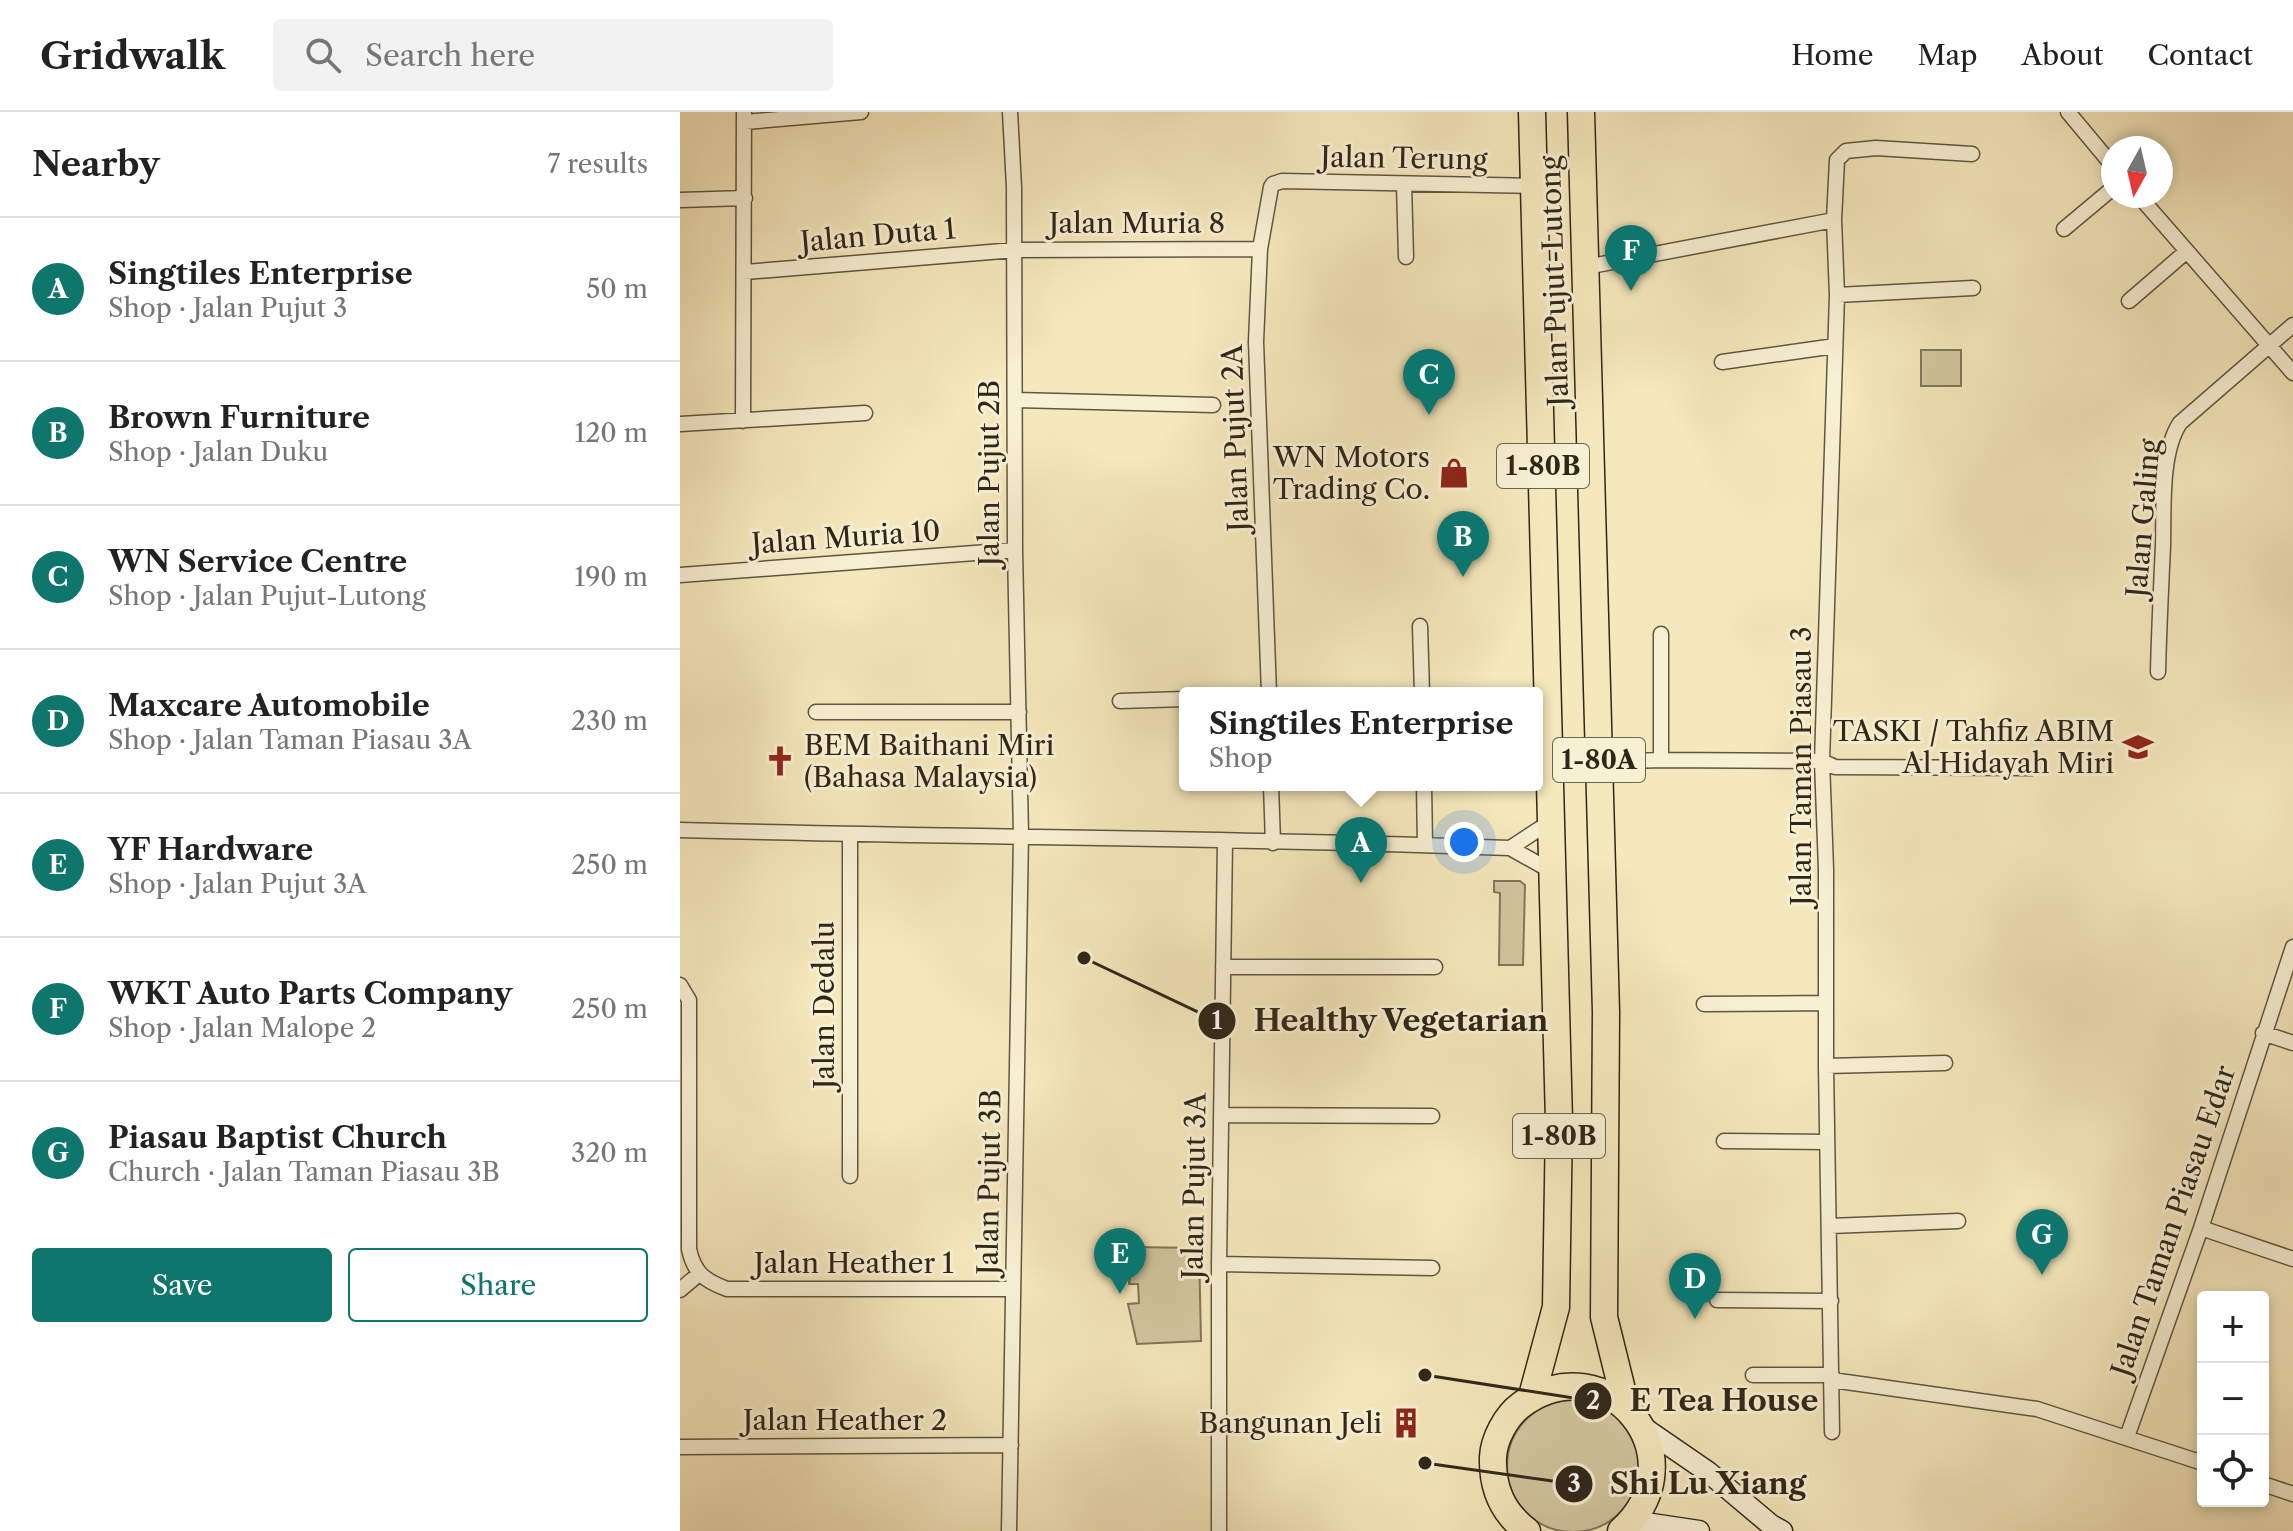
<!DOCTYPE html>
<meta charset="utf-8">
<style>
:root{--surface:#fff;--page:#f2f2f2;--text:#222;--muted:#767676;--line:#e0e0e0;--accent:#0f766e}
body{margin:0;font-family:"Libre Caslon Text",serif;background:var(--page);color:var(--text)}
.controls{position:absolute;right:24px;bottom:24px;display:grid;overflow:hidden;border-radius:8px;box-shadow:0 4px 12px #0003}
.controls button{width:72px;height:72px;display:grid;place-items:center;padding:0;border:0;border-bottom:2px solid var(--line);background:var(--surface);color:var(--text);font:40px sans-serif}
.compass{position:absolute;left:1421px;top:24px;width:72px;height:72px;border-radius:50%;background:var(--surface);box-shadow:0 4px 12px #0003;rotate:188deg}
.you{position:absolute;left:784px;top:730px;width:28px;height:28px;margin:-20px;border:6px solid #fff;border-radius:50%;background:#1a73e8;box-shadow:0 0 0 12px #1a73e833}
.badge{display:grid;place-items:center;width:52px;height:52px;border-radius:50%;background:var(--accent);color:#fff;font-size:26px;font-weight:700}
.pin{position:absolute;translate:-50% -66px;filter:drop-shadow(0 2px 4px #0008)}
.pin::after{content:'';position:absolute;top:42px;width:28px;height:24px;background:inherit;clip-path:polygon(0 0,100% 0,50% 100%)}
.popup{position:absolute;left:499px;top:575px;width:364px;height:104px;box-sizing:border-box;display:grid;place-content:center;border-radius:8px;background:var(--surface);filter:drop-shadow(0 2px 6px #0005);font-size:26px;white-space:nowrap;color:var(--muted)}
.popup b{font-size:30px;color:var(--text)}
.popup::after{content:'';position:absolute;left:50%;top:100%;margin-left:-16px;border:16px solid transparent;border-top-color:var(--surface)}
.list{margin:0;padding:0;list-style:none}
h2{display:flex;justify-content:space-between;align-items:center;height:104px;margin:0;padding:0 32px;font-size:34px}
h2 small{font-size:26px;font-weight:400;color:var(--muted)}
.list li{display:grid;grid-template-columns:52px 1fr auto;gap:24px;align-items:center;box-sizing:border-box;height:144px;padding:0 32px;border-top:2px solid var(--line)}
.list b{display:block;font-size:30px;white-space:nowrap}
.list p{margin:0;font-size:26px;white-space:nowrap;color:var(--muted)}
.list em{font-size:26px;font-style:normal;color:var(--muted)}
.actions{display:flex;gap:16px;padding:24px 32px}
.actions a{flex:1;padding:18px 0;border:2px solid var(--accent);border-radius:8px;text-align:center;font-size:28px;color:var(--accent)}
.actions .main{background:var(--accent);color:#fff}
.icon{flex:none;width:44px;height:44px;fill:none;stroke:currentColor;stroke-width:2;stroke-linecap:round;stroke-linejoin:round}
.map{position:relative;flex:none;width:1613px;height:1419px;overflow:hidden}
header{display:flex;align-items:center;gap:48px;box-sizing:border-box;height:112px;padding:0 40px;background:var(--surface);border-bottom:2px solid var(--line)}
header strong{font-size:38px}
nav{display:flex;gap:44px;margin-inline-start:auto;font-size:28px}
.search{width:560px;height:72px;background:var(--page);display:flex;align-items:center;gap:20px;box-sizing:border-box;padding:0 28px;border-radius:8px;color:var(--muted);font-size:30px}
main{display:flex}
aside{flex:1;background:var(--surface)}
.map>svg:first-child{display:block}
.green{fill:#d3c7a0;stroke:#81765c;stroke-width:2}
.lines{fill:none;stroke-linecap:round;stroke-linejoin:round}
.street-casing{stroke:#605642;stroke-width:17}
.secondary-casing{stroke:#2f2619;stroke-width:23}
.highway-casing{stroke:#2f2619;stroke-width:29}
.street{stroke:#f8f0d3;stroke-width:14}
.secondary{stroke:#f8f0d3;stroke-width:20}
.highway{stroke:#f5e8bc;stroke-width:26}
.labels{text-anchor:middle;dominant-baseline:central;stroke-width:6;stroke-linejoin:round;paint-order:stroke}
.shield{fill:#f8f0d3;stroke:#6b6351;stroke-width:2}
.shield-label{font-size:26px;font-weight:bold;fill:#2f2619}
.street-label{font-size:28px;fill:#2f2619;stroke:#f8f0d3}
.poi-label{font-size:28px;fill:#2f2619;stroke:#f8f0d3;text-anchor:end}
.leader{fill:none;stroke:#2f2619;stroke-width:3}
.callout-dot{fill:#2f2619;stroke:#f8f0d3;stroke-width:3}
.mark-label{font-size:24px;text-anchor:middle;font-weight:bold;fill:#fff}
.callout-label{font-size:30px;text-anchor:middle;font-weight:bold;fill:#2f2619;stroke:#f8f0d3;stroke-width:6;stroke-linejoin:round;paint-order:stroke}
</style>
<header>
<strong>Gridwalk</strong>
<div class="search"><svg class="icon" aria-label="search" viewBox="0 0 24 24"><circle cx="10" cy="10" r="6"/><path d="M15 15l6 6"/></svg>Search here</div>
<nav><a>Home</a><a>Map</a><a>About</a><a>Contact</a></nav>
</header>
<main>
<aside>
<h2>Nearby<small>7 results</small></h2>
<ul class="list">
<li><span class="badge">A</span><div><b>Singtiles Enterprise</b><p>Shop · Jalan Pujut 3</p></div><em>50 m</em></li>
<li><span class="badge">B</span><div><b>Brown Furniture</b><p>Shop · Jalan Duku</p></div><em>120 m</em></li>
<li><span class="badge">C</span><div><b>WN Service Centre</b><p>Shop · Jalan Pujut-Lutong</p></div><em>190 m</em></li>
<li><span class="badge">D</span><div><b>Maxcare Automobile</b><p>Shop · Jalan Taman Piasau 3A</p></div><em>230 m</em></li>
<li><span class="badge">E</span><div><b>YF Hardware</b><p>Shop · Jalan Pujut 3A</p></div><em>250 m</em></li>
<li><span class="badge">F</span><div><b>WKT Auto Parts Company</b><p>Shop · Jalan Malope 2</p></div><em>250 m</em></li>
<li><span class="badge">G</span><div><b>Piasau Baptist Church</b><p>Church · Jalan Taman Piasau 3B</p></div><em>320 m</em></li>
</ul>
<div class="actions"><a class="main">Save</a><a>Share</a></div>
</aside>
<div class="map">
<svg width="1613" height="1419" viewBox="0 0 1613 1419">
<rect width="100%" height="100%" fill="#f5e8bc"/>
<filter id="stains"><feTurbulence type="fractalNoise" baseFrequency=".0025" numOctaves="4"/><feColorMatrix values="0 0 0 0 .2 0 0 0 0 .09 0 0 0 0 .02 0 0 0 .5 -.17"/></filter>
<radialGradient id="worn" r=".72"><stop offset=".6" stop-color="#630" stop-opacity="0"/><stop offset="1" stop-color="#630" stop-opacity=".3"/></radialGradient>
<!-- green -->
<path class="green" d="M1241,238H1281V274H1241Z
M814,769H840L845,773L843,853H819L820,781L814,780Z
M453,1135L519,1136L521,1229L457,1232L448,1192L459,1191L458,1172H449Z
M827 1354a66 66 0 1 1 132 0a66 66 0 1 1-132 0Z"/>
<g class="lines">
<!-- street casing -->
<g class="street-casing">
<path id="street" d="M1388,0L1433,54
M65,10L181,0
M724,73L726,145
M1459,84L1613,261
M0,88L65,86
M1384,117L1433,76
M906,155L1154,108
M65,160L335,138L580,137
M1157,183L1293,176
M1449,189L1507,139
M1042,250L1155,234
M335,288L533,293
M63,309L64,0
M0,312L185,301
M0,463L335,438
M740,514L742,581
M1478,560C1479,518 1481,476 1483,434C1484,399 1480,341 1500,311L1613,213
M589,581L576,230L580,137L591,75L593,72L602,69L855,74
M440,589L505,587
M136,600H339
M981,648V522
M919,650L981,648L1142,649L1155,655L1352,656
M591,673L593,731
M744,673L745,733
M0,718C277,726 554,725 830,736L873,760
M830,736L873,708
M543,855H755
M0,873L9,888V1137C14,1161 25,1169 47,1177H333
M1024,892L1146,891
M1583,921L1613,931
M1146,954L1265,951
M541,1003L752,1004
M1044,1029L1147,1030
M170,1064V723
M1150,1114L1278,1109
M1521,1116L1613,1147
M539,1152L752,1156
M0,1178L19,1162
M1037,1188L1151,1189
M1073,1263H1152
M1152,1268L1357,1297L1523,1351
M1152,1320L1146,954V757L1142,649L1157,183L1154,108L1157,48L1166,39L1196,36L1292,42
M1447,1325L1521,1116L1613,835
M0,1335L331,1333
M1583,1372L1613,1382
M329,1419L341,723L335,438L334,75L330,0
M539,1419V1152L545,729"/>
</g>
<!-- secondary casing -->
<g class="secondary-casing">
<path id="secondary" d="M964,1316L1028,1360L1091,1413L1102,1419
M952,1409L1019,1419"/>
</g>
<!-- highway casing -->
<g class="highway-casing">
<path id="highway" d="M852,0L879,1009L876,1195L852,1284
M901,0L926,900L924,1205L946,1294
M847,1419C822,1400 812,1376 813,1345C814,1327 826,1304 841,1293C927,1229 1022,1346 941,1419"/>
</g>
<!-- street -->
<use href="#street" class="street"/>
<!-- secondary -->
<use href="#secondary" class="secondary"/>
<!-- highway -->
<use href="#highway" class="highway"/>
</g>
<!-- icons -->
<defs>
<g id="shop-bare" transform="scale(2.4)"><path d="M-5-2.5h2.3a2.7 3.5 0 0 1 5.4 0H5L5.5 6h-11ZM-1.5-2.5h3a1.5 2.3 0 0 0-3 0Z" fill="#8f2418" stroke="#f8f0d3" stroke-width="2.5" paint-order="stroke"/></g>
<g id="school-bare" transform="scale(2.4)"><path d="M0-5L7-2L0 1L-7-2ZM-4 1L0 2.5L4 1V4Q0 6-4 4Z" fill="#8f2418" stroke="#f8f0d3" stroke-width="2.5" paint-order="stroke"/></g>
<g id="church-bare" transform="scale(2.4)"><path d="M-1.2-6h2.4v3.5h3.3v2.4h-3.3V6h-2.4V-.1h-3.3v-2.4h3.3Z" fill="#8f2418" stroke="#f8f0d3" stroke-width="2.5" paint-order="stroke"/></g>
<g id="building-bare" transform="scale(2.4)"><path d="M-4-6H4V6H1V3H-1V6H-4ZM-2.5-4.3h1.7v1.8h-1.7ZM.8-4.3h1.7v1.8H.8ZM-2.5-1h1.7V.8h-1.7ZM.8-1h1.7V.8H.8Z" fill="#8f2418" stroke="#f8f0d3" stroke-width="2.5" paint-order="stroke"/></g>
</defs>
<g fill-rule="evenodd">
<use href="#shop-bare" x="774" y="361"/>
<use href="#school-bare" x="1458" y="635"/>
<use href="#church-bare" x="100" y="649"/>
<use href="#building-bare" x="726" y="1311"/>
</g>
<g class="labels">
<!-- shield labels -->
<g class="shield">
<rect x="817" y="332" width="92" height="44" rx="6"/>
<rect x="873" y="626" width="92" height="44" rx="6"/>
<rect x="833" y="1002" width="92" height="44" rx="6"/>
</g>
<g class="shield-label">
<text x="863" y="354">1-80B</text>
<text x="919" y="648">1-80A</text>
<text x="879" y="1024">1-80B</text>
</g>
<!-- street labels -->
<g class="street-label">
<text transform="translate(724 46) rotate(1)">Jalan Terung</text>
<text x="457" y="111">Jalan Muria 8</text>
<text transform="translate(198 123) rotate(-5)">Jalan Duta 1</text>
<text transform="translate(874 169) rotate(-92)">Jalan Pujut-Lutong</text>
<text transform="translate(555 326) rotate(-92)">Jalan Pujut 2A</text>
<text transform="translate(309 361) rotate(-90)">Jalan Pujut 2B</text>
<text transform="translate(1463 406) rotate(-85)">Jalan Galing</text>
<text transform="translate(166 425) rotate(-4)">Jalan Muria 10</text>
<text transform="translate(1121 654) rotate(-90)">Jalan Taman Piasau 3</text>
<text transform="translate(144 893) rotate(-90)">Jalan Dedalu</text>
<text transform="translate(309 1070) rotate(-89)">Jalan Pujut 3B</text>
<text transform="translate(514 1074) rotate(-89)">Jalan Pujut 3A</text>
<text transform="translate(1493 1109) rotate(-71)">Jalan Taman Piasau Edar</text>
<text x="174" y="1151">Jalan Heather 1</text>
<text x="165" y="1308">Jalan Heather 2</text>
</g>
<!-- poi labels -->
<g class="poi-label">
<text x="750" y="345">WN Motors<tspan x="750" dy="32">Trading Co.</tspan></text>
<text x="1434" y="619">TASKI / Tahfiz ABIM<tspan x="1434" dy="32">Al Hidayah Miri</tspan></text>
<text x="124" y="633" text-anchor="start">BEM Baithani Miri<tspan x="124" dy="32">(Bahasa Malaysia)</tspan></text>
<text x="702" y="1311">Bangunan Jeli</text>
</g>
</g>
<!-- callouts -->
<path class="leader" d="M404 846L537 909M745 1263L913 1289M745 1351L894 1372"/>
<g class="callout-dot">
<circle cx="404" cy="846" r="8"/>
<circle cx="745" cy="1263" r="8"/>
<circle cx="745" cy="1351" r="8"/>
<circle cx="537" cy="909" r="20"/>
<circle cx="913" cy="1289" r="20"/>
<circle cx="894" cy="1372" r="20"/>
</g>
<g class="mark-label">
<text x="537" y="917">1</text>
<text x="913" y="1297">2</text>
<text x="894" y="1380">3</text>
</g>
<g class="callout-label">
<text x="721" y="919">Healthy Vegetarian</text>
<text x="1044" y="1299">E Tea House</text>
<text x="1028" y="1382">Shi Lu Xiang</text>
</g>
<rect width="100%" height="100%" filter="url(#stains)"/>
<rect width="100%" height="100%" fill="url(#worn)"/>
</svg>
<div class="controls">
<button>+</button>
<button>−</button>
<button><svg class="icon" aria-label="locate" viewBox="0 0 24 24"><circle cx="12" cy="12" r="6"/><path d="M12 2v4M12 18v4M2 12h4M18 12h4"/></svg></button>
</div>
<svg class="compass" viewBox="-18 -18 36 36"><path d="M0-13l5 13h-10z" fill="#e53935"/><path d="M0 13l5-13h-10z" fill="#767676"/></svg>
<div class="you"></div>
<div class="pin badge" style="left:681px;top:771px">A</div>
<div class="popup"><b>Singtiles Enterprise</b>Shop</div>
<div class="pin badge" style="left:783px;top:465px">B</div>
<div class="pin badge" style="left:749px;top:303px">C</div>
<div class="pin badge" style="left:1015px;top:1207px">D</div>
<div class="pin badge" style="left:440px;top:1182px">E</div>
<div class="pin badge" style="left:951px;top:179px">F</div>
<div class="pin badge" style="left:1362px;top:1163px">G</div>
</div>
</main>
